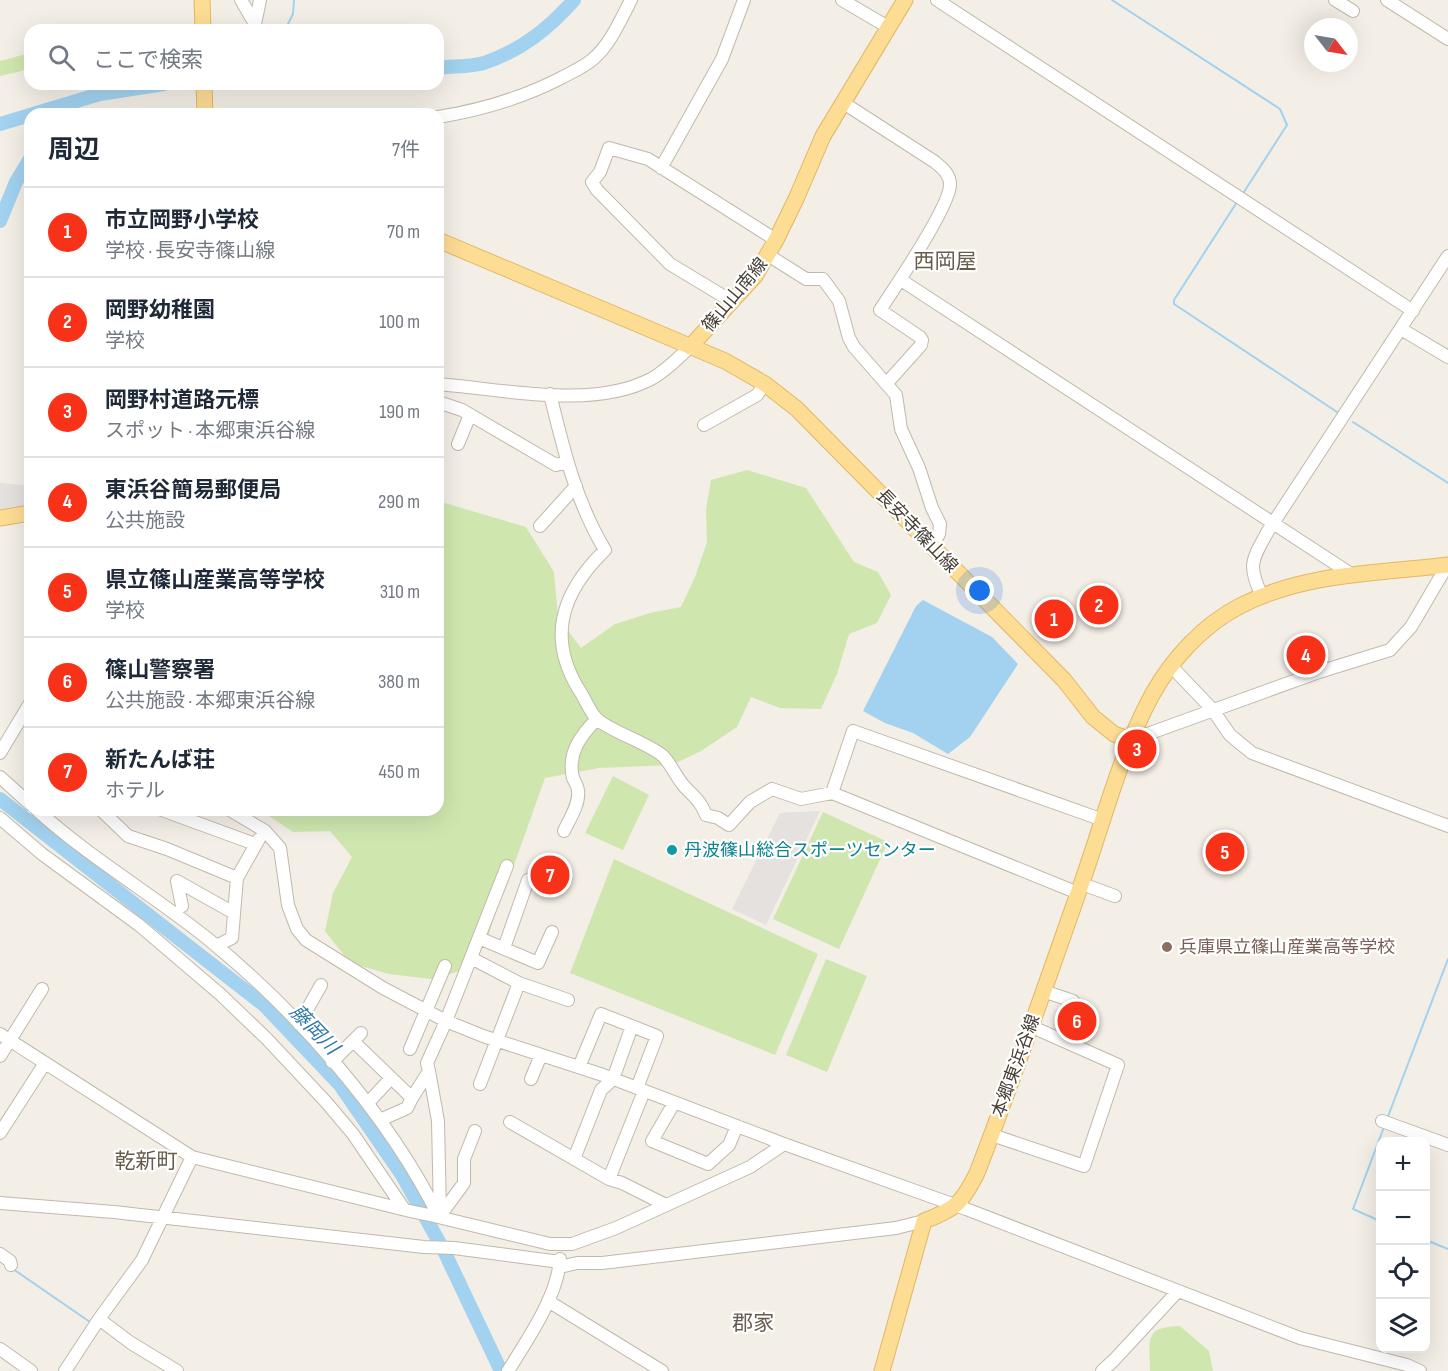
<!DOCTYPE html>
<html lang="ja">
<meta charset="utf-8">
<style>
:root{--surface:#fff;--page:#f6f6f7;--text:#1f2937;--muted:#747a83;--line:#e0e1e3;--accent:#f73218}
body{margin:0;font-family:"Sofia Sans Condensed","Noto Sans JP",sans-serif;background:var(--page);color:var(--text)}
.controls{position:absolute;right:18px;bottom:18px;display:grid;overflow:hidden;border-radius:12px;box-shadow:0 6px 24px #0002}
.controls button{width:54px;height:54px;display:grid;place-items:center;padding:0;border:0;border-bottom:2px solid var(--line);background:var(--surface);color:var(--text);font:30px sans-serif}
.compass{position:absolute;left:1304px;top:18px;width:54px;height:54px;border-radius:50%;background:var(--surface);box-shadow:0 6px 24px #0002;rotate:121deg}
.you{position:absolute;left:980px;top:591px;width:21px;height:21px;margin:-15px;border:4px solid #fff;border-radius:50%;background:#1a73e8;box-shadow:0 0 0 9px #1a73e833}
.badge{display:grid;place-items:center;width:39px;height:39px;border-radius:50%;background:var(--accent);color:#fff;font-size:20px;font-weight:700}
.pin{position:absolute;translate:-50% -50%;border:3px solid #fff;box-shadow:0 2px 6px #0006}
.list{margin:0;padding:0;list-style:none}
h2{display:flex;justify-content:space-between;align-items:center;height:78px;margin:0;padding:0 24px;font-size:26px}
h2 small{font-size:20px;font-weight:400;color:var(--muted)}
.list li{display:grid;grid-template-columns:39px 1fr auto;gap:18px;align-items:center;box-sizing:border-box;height:90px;padding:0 24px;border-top:2px solid var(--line)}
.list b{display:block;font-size:22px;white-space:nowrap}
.list p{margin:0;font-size:20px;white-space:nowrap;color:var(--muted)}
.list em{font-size:20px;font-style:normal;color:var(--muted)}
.icon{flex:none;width:33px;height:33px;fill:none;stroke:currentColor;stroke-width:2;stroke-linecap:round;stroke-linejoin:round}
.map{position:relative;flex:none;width:1448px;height:1371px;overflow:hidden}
.search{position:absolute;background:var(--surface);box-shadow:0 6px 24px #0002;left:24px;top:24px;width:420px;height:66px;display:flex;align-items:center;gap:15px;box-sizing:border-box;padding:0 21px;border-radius:18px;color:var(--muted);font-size:22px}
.panel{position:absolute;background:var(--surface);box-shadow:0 6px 24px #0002;left:24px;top:108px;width:420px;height:708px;border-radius:18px}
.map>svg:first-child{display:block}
.green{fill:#cfe7af}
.parking{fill:#e4e1de}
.water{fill:#a2d2ef}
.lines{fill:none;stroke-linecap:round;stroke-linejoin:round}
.stream{stroke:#a2d2ef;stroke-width:2}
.river{stroke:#a2d2ef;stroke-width:14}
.minor-casing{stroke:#c1b9ab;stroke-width:14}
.major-casing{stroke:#e2b864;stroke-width:17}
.minor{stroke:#fff;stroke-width:12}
.major{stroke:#fddc94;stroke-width:15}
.culture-dot{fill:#0f9aa8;stroke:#fff;stroke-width:2}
.education-dot{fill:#8d6e63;stroke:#fff;stroke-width:2}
.labels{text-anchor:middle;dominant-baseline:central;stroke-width:4.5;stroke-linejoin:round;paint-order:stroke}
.street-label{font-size:18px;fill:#453e35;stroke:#fff}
.culture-label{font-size:18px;fill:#0d838f;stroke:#fff;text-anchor:start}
.education-label{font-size:18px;fill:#785e54;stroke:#fff;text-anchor:start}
.water-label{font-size:20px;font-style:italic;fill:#2e79a8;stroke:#fff}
.quarter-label{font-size:21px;fill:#685c4c;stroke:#fff}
</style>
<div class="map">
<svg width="1448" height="1371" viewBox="0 0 1448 1371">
<rect width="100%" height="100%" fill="#f3eee6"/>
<!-- green -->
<path class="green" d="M30,53V69L0,76V61Z
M747,470L806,488L854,562L878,572L891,595L877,623L849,634L837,674L821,709L780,708L751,697L737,727L701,751L672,765L599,768L545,778L509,879L498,900L489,935L464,970L431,979L389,974L350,963L325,931L333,893L352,857L330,831L293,832L260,810H438V501L526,527L554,572L558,617L581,648L615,624L650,613L681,607L695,577L707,542L706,509L711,480Z
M613,776L649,795L623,850L585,833Z
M823,812L888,842L839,949L773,919Z
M614,859L818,954L775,1055L570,973Z
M826,959L867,976L827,1072L786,1055Z
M1180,1326L1209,1351L1213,1371H1150C1150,1340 1143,1327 1180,1326Z"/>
<!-- parking -->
<path class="parking" d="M0,483L30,486V508L0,512Z
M820,811L766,925L732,909L780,813Z"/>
<!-- water -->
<path class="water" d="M923,600L992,637L1018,664L970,737L948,754L913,733L885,723L863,711L916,606Z"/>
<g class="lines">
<!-- stream -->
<path class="stream" d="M1112,0L1280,109L1287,125L1242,195
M285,30L293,14L294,0
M1237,202L1174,300V304L1337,412
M1353,422L1448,483
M1387,1119L1448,959
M1380,1221L1353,1209L1384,1127
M1426,1240L1448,1249
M13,1269L90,1322"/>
<!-- river -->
<path class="river" d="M438,68C453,66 470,67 484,63C522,50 548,29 574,0
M33,114L100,94L164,84
M0,124L30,115
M0,221L16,182L30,159
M0,799L264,1005L340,1085L402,1175L444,1251L501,1371"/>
<!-- minor casing -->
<g class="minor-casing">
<path id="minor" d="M241,0L255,24
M842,0L888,27
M937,0L1413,311
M1335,0L1353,11
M1387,0L1448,39
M250,30L255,24L260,0
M842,102L935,162C943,169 950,174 950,185C950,206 894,289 880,310L920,337L922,340L921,345L887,383
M438,117C482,110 522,98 561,78C572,72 584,67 593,59C610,45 621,19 631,0
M661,168L722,59L744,0
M768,255L806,279H823L839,301L849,338L854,347L896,395L901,429L919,468L932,508L940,524L939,534L933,545
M901,280L1351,574
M733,302L670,264L597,190L592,182L600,172L609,148L648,159L776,240
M1401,329L1448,357
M438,384C502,389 592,410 651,379C666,371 678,358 690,347
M550,394C563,448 576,502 605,550C561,593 546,639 581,693C586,701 591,714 598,720C616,734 646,742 663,756C671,764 676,777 684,786C694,797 700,800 706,815L718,818L729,825L750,802L772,789L801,799L832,793L1078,893
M438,402L462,410L556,465L567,462
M704,425L757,395L765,384
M458,444L470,415
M540,526L576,486
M1262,596C1247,565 1252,560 1268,531L1448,256
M1171,666L1212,709L1230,735L1252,753L1448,826
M1131,740L1319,672L1390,650L1411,627L1448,564
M0,753L30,703
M0,777L30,804
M832,793L853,731L1103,820
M37,810C90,858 152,894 208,939C297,1011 388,1114 439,1217
M101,810L128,836L167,849L237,878L232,938L216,946
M162,810L255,844
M230,810L265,831L280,848L288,905L297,929L306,940L383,988L446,1021L483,1036L603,1075L784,1144L966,1209L1300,1338L1407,1365L1420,1371
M0,818L42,854L139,925L220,994L267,1039L326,1102L353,1134L404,1209
M564,831C569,820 580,804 578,791C578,787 575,782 573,778C567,753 581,735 597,719
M237,878L259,839
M1082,884L1115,896
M182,906L177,881L234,913
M479,938L538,963L552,932
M504,948L528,880
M471,958L519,983L480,1084
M519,983L568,1000
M1043,991L1073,1001
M299,1024L321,985
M0,1034L192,1157L410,1211L434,1216L550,1244H572L616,1228L750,1167L784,1144
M353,1041L412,1098L407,1108L380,1120
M410,1049L445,966
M0,1056L42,989
M332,1062L361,1033
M579,1067L601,1014L657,1036L637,1088
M429,1071L438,1121L440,1213
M531,1079L541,1055
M412,1098L429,1071L427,1063L446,1021L507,866
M368,1103L391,1078
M674,1103L652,1141L708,1164L729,1145L737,1126
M1382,1121L1448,1145
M510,1122L609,1179L622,1183L666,1205
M0,1133L45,1063
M992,1135L1084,1166L1118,1065L1030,1026
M574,1159L601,1090L613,1079L632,1026
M609,1179L644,1091
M0,1203L114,1212L424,1247L454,1248L560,1262
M439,1217L464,1183V1159L475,1131
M0,1254L10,1261L11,1265
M560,1267L577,1263H602L896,1228L924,1221
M548,1301L662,1371
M99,1319L131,1343L177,1371
M0,1349L31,1371
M65,1371L99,1319L142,1260L192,1157
M508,1371C527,1340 558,1296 560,1259
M1102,1371L1114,1360L1178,1291"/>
</g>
<!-- major casing -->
<g class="major-casing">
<path id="major" d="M202,0L203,30
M204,84L205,114
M438,240L725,361L765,384L797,409L1064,680L1093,717L1114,734L1131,740
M690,347L755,276L776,240L796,199L823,136L905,0
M0,518L30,513
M882,1371L924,1221C956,1209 962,1203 977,1173C1014,1077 1048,979 1082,882C1104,820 1120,754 1152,695C1172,659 1203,625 1240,606C1306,572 1377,574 1448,565"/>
</g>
<!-- minor -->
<use href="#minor" class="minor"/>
<!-- major -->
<use href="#major" class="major"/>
</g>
<!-- markers -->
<circle class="culture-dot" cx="672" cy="850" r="6"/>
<circle class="education-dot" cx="1167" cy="947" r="6"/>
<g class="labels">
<!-- street labels -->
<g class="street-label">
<text transform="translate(735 295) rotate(-50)">篠山山南線</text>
<text transform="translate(917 531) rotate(46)">長安寺篠山線</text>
<text transform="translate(1016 1066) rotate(-70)">本郷東浜谷線</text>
</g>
<!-- culture labels -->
<g class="culture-label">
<text x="684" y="850">丹波篠山総合スポーツセンター</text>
</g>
<!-- education labels -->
<g class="education-label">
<text x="1179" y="947">兵庫県立篠山産業高等学校</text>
</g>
<!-- water labels -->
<g class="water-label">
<text transform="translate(314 1030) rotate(46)">藤岡川</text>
</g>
<!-- quarter labels -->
<g class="quarter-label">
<text x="945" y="261">西岡屋</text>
<text x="146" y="1161">乾新町</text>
<text x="753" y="1323">郡家</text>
</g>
</g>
</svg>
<div class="controls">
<button>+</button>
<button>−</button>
<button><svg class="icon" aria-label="locate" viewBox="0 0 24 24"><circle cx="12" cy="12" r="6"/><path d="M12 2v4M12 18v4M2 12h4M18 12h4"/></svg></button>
<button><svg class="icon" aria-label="layers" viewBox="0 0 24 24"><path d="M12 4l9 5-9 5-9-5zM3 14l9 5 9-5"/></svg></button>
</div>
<svg class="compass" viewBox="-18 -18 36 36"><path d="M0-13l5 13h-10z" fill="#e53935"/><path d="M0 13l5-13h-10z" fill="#747a83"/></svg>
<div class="you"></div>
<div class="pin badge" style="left:1054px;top:619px">1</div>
<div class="pin badge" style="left:1099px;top:605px">2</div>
<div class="pin badge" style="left:1137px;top:749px">3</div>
<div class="pin badge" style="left:1306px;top:655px">4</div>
<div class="pin badge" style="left:1225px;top:852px">5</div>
<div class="pin badge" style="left:1077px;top:1021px">6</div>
<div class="pin badge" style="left:550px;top:875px">7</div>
<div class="search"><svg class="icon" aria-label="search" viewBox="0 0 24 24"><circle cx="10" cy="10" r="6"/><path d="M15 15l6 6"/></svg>ここで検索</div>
<section class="panel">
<h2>周辺<small>7件</small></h2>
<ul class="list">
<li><span class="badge">1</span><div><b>市立岡野小学校</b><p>学校 · 長安寺篠山線</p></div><em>70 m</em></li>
<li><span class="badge">2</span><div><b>岡野幼稚園</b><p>学校</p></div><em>100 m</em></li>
<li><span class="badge">3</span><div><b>岡野村道路元標</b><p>スポット · 本郷東浜谷線</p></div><em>190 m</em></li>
<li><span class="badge">4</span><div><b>東浜谷簡易郵便局</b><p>公共施設</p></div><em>290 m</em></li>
<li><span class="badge">5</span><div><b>県立篠山産業高等学校</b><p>学校</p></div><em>310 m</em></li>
<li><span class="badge">6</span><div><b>篠山警察署</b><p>公共施設 · 本郷東浜谷線</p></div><em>380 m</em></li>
<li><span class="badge">7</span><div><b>新たんば荘</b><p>ホテル</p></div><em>450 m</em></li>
</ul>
</section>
</div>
